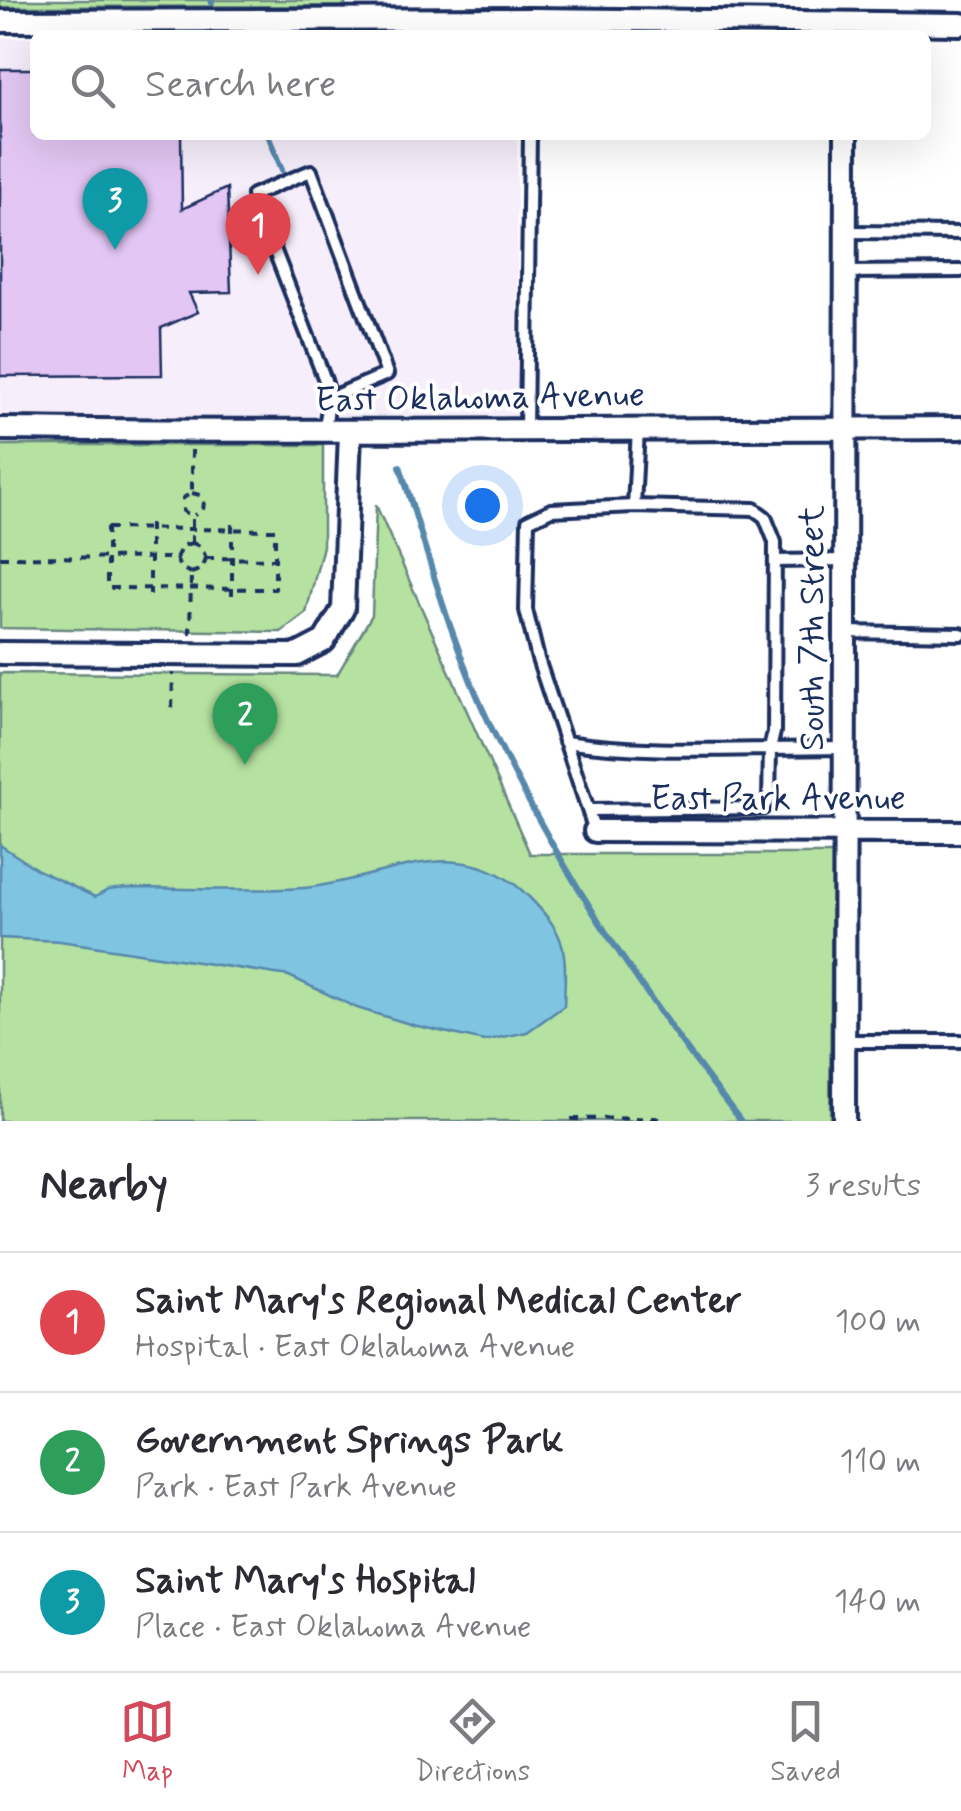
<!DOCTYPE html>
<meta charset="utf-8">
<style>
:root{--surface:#fff;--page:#f2f2f3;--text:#2b2b33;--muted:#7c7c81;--line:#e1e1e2;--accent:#d1495b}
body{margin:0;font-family:Mynerve,sans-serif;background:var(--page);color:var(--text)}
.you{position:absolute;left:482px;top:505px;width:35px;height:35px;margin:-25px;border:8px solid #fff;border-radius:50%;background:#1a73e8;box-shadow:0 0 0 15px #1a73e833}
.badge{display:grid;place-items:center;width:65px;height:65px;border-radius:50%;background:var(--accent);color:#fff;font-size:32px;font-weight:700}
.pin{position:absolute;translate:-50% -82px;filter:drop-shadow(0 2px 5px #0008)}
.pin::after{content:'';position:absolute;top:52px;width:35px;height:30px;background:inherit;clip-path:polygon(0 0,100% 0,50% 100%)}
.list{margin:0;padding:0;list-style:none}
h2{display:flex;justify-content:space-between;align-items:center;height:130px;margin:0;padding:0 40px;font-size:42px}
h2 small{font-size:32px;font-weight:400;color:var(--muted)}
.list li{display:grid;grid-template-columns:65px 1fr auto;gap:30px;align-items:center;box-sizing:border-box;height:140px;padding:0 40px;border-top:2px solid var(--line)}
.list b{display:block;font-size:38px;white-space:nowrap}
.list p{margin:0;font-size:32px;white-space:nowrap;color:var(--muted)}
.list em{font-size:32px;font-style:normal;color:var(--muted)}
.icon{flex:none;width:55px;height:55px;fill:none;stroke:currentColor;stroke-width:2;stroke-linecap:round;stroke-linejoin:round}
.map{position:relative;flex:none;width:961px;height:1121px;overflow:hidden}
.search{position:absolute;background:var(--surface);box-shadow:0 10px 40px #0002;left:30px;right:30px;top:30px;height:110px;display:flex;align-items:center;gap:25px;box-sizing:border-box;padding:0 35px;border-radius:15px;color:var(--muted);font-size:38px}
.sheet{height:550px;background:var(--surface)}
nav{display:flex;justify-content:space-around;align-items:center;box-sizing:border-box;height:140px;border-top:2px solid var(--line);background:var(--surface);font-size:28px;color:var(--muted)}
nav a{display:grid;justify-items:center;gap:5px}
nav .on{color:var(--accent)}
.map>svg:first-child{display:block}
.built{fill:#f7eefc}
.green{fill:#b5e2a0;stroke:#68887f;stroke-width:2.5}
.water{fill:#7fc4e0;stroke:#5788ac;stroke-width:2.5}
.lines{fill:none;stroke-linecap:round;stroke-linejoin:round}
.stream{stroke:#5788ac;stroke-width:6}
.building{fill:#e3c6f4;stroke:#1b2f5e;stroke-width:2.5}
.lane-casing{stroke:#1b2f5e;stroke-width:18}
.street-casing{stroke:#1b2f5e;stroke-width:28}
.path{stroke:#1b2f5e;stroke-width:4;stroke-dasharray:8 8;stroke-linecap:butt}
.lane{stroke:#fff;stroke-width:10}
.street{stroke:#fff;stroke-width:20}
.labels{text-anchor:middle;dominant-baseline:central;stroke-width:8;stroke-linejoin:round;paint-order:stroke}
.street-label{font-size:35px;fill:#1b2f5e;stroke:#fff}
</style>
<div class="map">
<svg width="961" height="1121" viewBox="0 0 961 1121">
<rect width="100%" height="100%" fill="#fff"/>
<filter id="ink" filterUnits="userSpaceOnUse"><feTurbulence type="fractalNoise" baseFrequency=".01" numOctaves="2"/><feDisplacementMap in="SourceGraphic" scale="20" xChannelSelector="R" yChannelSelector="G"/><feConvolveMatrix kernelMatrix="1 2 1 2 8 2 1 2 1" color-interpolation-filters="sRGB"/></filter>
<g filter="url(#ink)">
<!-- built -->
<path class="built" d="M35,37V135H517V416L0,417V38Z"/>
<!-- green -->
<path class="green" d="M0,0H345V6L0,7Z
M0,445H323V546L306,613L281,632L0,628Z
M376,505L530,854H832L830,1121H0V673L337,675L372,615Z"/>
<!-- water -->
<path class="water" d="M0,845L38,870L95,897L108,890L126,888C184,888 244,892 303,888C382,881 459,827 528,896C569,937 566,950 564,1006L527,1032L484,1041L413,1025L357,1008L289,976L60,941L0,938Z"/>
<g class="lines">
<!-- stream -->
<path class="stream" d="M211,0L212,3
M268,135L282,170
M400,466C428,555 452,647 493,731C560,872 646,999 741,1121"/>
</g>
<!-- building -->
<path class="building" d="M0,69H35V135H181L182,209L227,188L231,292L189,293L198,312L161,328L162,375L0,376Z"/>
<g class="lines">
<!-- lane casing -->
<g class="lane-casing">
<path id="lane" d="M846,232L961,233
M846,272L961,271
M526,429L530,135
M324,431L330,398L325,380L253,195L311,171L387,374L330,398
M775,561L846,560
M845,632L961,634
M565,742C633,752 701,750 770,749L774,732L775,542L765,517L754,509L634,506L638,429
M589,810L763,808L769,799L770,749L844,748
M595,831L538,659L526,610L528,521L551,510L634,506
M845,1041H961"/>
</g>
<!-- street casing -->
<g class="street-casing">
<path id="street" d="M0,21L531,19L961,24
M0,429C320,433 641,429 961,428
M0,653L297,655L324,641L343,609L350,433
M595,831L961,832
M844,1121L846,135"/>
</g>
<!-- path -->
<path class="path" d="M192,493L200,495L204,502L203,510L194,515
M150,524V595
M232,524V595
M107,528L275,530V589L107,588Z
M192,543V516L183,511V498L192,493V450
M192,543L201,546L206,558
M0,557L176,558
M176,558L182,546L192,543
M176,558L180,568L191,573
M206,558L275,559
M191,573L202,569L206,558
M190,634L191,573
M172,708L173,673
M571,1119L655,1118L665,1121"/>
<!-- lane -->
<use href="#lane" class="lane"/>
<!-- street -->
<use href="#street" class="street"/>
</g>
</g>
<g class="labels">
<!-- street labels -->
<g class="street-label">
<text transform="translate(480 398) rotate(-1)">East Oklahoma Avenue</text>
<text transform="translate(813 628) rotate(-90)">South 7th Street</text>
<text x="778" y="799">East Park Avenue</text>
</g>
</g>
</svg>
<div class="you"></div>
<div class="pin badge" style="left:258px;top:275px;background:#e0444e">1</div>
<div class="pin badge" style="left:245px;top:765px;background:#2e9e5b">2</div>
<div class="pin badge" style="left:115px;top:250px;background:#0f9aa8">3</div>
<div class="search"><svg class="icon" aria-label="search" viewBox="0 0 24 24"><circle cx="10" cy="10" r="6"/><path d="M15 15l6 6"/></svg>Search here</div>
</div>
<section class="sheet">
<h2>Nearby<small>3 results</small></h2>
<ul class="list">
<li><span class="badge" style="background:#e0444e">1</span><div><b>Saint Mary's Regional Medical Center</b><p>Hospital · East Oklahoma Avenue</p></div><em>100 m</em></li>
<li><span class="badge" style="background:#2e9e5b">2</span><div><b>Government Springs Park</b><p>Park · East Park Avenue</p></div><em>110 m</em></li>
<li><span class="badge" style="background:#0f9aa8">3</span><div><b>Saint Mary's Hospital</b><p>Place · East Oklahoma Avenue</p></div><em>140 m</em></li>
</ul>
</section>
<nav>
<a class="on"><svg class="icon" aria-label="map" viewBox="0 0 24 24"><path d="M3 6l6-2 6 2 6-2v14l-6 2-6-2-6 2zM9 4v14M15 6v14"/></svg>Map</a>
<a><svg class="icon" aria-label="directions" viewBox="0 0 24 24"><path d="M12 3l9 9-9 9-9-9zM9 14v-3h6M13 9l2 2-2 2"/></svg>Directions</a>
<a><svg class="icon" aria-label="saved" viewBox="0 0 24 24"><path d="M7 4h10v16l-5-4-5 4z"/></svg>Saved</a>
</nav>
